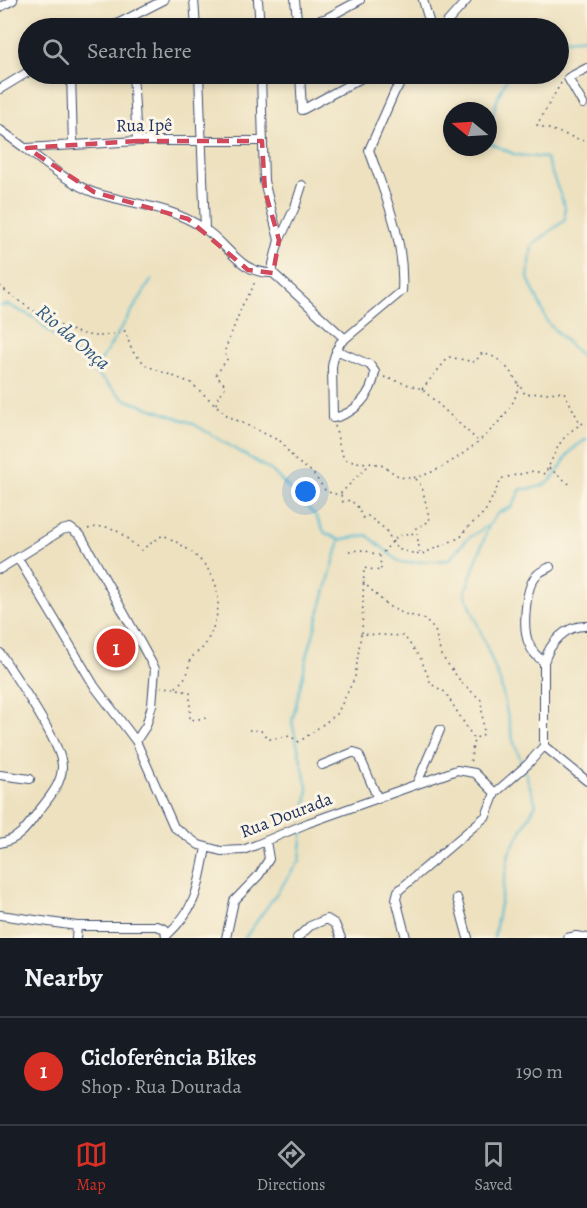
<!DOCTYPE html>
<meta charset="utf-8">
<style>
:root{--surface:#171b24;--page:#242831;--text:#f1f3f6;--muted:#9ea1a6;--line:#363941;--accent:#d93025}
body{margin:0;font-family:Alegreya,serif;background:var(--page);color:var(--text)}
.compass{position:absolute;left:443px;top:102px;width:54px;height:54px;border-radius:50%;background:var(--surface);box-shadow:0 3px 9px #0003;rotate:288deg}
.you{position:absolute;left:306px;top:492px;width:21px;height:21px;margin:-15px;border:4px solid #fff;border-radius:50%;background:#1a73e8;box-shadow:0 0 0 9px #1a73e833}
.badge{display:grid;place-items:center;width:39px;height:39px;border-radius:50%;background:var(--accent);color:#fff;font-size:20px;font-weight:700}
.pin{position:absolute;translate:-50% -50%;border:3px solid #fff;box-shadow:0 2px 6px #0006}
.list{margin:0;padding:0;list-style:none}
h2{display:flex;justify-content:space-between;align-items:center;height:78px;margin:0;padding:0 24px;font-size:26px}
h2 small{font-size:20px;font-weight:400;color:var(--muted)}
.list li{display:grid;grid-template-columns:39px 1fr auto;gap:18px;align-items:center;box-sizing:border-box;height:108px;padding:0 24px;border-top:2px solid var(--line)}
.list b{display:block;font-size:22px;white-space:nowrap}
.list p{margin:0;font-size:20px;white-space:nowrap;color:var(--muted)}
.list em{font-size:20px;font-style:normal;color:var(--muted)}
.icon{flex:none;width:33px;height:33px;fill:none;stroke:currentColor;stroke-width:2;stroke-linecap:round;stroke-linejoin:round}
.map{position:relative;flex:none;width:587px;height:938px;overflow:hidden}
.search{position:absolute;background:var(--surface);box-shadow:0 3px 9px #0003;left:18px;right:18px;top:18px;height:66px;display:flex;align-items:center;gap:15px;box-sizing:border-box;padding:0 21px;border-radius:33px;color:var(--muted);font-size:22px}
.sheet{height:186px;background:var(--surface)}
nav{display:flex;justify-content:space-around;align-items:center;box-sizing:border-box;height:84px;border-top:2px solid var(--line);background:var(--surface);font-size:16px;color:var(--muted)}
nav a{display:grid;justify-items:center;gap:3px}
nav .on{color:var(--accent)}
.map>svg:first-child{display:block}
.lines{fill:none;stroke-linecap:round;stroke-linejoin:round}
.stream{stroke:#54bad2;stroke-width:2}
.minor-casing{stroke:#3a4a6d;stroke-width:10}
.path{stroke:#3a4a6d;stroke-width:1.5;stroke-dasharray:1.5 4.5;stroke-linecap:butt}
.minor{stroke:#fff;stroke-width:8}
.marked{fill:none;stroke:#d1495b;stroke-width:4.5;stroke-dasharray:12 8;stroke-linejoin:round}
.labels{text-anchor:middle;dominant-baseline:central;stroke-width:6;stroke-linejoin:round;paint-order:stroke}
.street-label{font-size:18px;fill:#1b2f5e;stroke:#fcf5e5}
.water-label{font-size:20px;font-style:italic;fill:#2c5981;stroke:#fcf5e5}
</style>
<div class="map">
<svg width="587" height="938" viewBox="0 0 587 938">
<rect width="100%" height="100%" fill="#fcf5e5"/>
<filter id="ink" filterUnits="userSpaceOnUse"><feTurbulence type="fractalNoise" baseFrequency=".0167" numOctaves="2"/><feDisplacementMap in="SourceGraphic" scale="12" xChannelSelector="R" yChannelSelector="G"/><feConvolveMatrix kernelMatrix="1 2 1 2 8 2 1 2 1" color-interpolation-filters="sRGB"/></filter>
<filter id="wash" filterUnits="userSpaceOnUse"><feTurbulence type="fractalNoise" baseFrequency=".008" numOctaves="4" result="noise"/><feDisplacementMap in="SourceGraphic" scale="24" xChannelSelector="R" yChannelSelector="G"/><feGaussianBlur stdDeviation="1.35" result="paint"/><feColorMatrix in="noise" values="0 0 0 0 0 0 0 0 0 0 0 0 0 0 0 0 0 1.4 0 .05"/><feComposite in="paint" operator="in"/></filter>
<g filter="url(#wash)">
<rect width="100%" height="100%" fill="#ede1bf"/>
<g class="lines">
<!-- stream -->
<path class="stream" d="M558,40L587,37
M509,74C497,98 488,117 492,144L516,155L546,158L565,207V220L532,245L528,278L548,323L587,362
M0,306L8,305L35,318L124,399L192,423L272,471L315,515L325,533L340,540
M93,373L152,279
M489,525L465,592L500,681L513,740L523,766
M340,540L367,535L401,563L449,560L467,539L489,525L498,513L512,507L521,489C567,490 552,457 587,439
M304,820L308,790L292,722L308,653L340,540
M245,938L300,860L303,829
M494,938L509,853L536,804L525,772"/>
</g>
</g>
<g filter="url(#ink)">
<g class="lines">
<!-- minor casing -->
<g class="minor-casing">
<path id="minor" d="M194,0L196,28
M258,0L260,28
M295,0L298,28
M423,0L431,28
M0,7L13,0
M298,26L327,18L360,0
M109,28L164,0
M442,28L467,0
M71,74L73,145
M133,74L137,141
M199,74L205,229
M261,74L264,181L279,240L273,264V273L344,338
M300,74L302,110L369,74
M0,89L28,72
M583,104L568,78L587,68
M0,130C27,148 67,184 95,193C131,204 171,206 203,228C229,244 239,274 273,273
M27,148L137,141H262
M280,239L295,207L302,185
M336,350L370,365L375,372C372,395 355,414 333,418L332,367C333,358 336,351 340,343L402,291C405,239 386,198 369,150L395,91L408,74
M18,558L95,687L136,741
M0,569L62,530L70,528L81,536L155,669L152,705L146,726L136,741L174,827L199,845L221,851L243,850L256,845L308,823L457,770L475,773L495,793
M0,653C14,675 63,745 62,767C62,784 48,799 38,812C28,826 19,840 0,843
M544,662C537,657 532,652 529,644C522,629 525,584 538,574C541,571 546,569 550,567
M544,746L587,781
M322,765L354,752L359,755L378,799
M0,775L30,779
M417,783L440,730
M495,793L528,764L544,746V662C550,643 565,625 587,626
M457,898L468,938
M0,915L77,926H157L165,929L166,938
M167,935C198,906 198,887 206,848
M76,938L77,926
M226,938L234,901L259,875L269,859L266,841
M297,938L310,926L327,919L335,924L341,938
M406,938L396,899L398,891L486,816L495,793
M567,938L576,936L587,938"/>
</g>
<!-- path -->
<path class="path" d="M561,83L537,125L587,142
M0,286C24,306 69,338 102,336C109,335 118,333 125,331L132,351L147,366L191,383L228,416L280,441L296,461L312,472L325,490L333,494H340L371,463
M384,377L422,389L477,440
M422,389L449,357L475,362L481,354C503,354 514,378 525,394L564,392L580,423
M216,404L217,399L226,386L216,375L228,358L224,353C230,336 236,322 242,306C247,296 253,291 255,279
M335,426L341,453L346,460C358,464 371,461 383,466C391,470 397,478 407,478C439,479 499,430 513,402C516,397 517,390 519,385
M549,468L572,486
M416,479L422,487L430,521L416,528L420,554
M341,495L343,502L350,500L357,506L363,518L368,516L385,529L397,549L420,555L461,537C467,524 480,520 487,508C493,497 496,488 503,478L534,471L545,474C558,448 559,435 587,421
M88,529C114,521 121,535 141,550L163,535C211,558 234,591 206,643C203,650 194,653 190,660C188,664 189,670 187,674C185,679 179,684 175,688L190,693V720L206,718
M349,551L363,550L379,555
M363,582L388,606L404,614L423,618L435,630L441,655L462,683L481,700L484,734L476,738
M362,633L364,568L381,571L380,556C393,542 396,531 417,534
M161,687L174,688
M249,730H260L270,739L290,736L299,742L337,714L355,677L361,634L404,636L421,659L431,684L445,692L474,739L470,764"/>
<!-- minor -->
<use href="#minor" class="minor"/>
</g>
</g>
<!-- marked area -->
<path class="marked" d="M137,141H262L265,191L279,240L273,273L248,270L188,219L94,192L27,148Z"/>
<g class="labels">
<!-- street labels -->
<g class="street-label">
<text transform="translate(144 125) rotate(-1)">Rua Ipê</text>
<text transform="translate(286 815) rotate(-21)">Rua Dourada</text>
</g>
<!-- water labels -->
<g class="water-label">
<text transform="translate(73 337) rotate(40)">Rio da Onça</text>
</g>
</g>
</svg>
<svg class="compass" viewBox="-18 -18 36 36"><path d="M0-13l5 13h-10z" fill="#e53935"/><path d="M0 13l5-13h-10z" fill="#9ea1a6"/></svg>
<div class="you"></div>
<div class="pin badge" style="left:116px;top:648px">1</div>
<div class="search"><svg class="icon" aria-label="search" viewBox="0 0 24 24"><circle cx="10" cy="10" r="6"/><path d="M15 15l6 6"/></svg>Search here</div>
</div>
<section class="sheet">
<h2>Nearby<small></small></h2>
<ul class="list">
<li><span class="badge">1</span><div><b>Cicloferência Bikes</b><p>Shop · Rua Dourada</p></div><em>190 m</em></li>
</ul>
</section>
<nav>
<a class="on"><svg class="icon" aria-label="map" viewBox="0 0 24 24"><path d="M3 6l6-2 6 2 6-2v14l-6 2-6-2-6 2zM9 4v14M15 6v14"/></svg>Map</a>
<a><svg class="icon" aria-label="directions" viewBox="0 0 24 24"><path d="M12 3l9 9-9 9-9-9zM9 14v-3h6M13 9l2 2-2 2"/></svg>Directions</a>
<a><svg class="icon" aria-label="saved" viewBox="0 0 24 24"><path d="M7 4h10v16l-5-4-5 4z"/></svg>Saved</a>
</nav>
